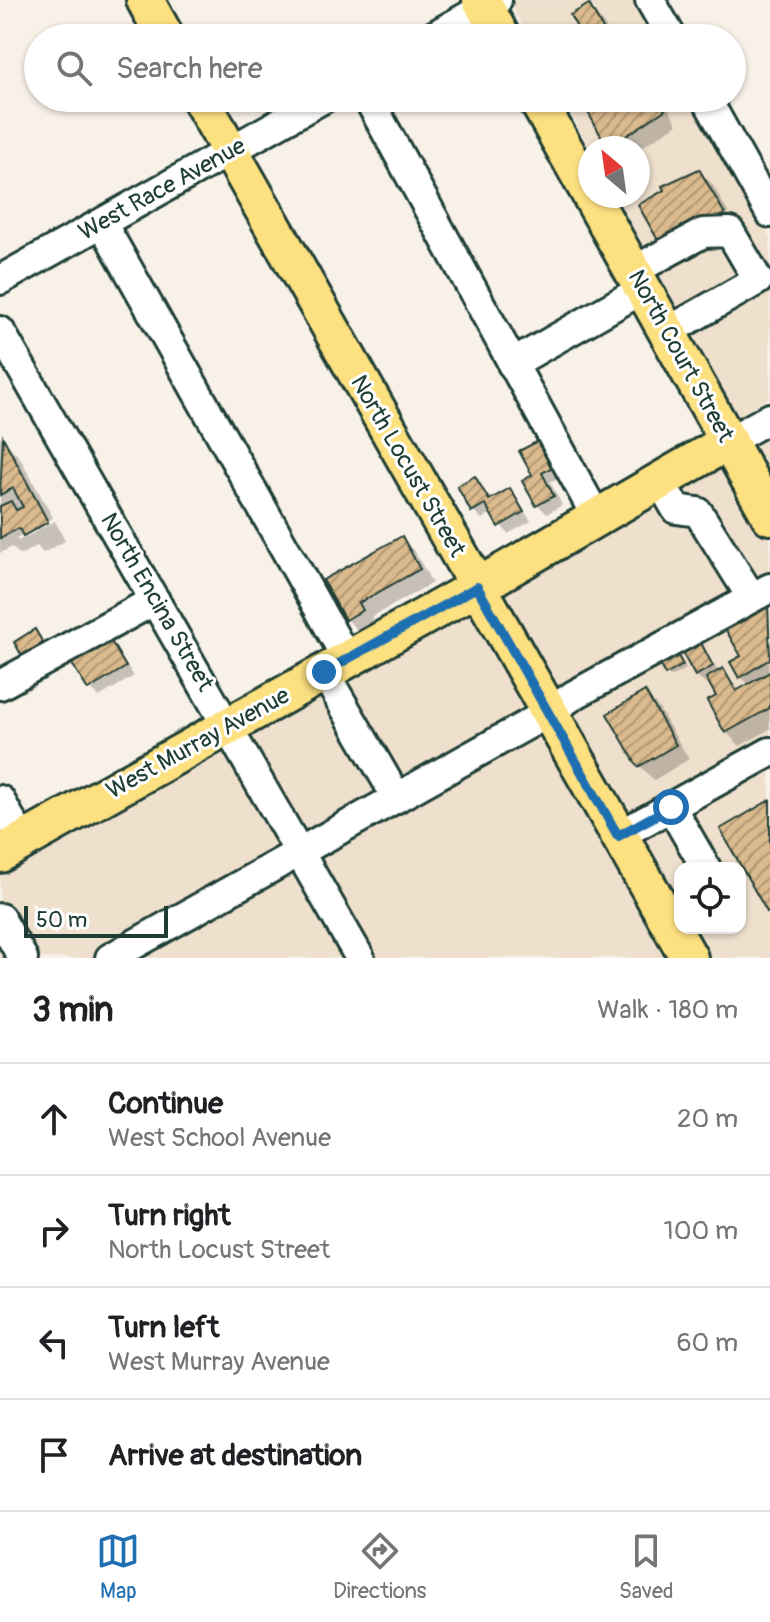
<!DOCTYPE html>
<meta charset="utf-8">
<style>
:root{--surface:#fff;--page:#f6f6f6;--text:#202124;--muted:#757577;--line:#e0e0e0;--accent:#1f6fb2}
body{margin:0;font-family:Pangolin,sans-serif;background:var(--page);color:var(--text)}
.controls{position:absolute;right:24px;bottom:24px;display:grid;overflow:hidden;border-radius:16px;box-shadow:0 2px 6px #0004}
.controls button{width:72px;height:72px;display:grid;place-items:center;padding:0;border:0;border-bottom:2px solid var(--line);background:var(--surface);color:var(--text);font:40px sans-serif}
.compass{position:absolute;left:578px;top:136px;width:72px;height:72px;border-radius:50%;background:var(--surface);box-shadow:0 2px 6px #0004;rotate:331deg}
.scale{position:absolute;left:24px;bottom:20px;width:144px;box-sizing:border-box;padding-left:8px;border:4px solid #1f3d34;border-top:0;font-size:22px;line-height:28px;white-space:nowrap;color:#1f3d34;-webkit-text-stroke:6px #fff;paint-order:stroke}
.stop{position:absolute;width:24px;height:24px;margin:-18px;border:6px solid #1f6fb2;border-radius:50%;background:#fff}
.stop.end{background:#1f6fb2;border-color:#fff;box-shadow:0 2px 8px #0008}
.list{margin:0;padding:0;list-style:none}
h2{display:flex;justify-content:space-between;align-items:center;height:104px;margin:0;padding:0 32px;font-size:34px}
h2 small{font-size:26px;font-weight:400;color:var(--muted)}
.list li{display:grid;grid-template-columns:52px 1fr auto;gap:24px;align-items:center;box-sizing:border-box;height:112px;padding:0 32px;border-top:2px solid var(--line)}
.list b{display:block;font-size:30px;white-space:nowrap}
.list p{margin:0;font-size:26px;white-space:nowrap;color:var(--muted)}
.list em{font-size:26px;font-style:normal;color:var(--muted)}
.icon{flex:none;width:44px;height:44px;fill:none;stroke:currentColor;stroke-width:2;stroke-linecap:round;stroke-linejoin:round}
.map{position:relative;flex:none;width:770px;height:958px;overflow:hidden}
.search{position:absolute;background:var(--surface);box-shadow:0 2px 6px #0004;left:24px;right:24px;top:24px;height:88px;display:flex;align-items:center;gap:20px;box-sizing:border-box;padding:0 28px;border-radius:44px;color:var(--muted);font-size:30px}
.sheet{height:552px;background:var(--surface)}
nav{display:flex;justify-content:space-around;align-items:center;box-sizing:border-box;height:112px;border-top:2px solid var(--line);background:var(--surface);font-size:22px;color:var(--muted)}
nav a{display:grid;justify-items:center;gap:4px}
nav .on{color:var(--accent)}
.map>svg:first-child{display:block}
.built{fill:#efe0cd;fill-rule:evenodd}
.shadow{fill:#0003;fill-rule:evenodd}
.building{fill:url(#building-hatch);stroke:#1f3d34;stroke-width:2}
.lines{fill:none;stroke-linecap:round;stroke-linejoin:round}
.minor-casing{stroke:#1f3d34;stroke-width:34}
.major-casing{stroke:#1f3d34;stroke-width:42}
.minor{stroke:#fff;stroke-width:28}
.major{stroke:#fde080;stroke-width:36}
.route{stroke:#1f6fb2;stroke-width:10}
.labels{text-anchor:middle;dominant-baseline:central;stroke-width:6;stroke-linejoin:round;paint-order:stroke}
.street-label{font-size:24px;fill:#1f3d34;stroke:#fff}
</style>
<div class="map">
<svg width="770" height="958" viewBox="0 0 770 958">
<defs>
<pattern id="building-hatch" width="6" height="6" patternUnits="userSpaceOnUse" patternTransform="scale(2)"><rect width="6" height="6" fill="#dbba8d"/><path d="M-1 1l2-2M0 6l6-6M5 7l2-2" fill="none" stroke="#b19874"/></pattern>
</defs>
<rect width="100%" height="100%" fill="#f8f1e8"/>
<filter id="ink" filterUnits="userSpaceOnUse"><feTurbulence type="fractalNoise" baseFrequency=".0125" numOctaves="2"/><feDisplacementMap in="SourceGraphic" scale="16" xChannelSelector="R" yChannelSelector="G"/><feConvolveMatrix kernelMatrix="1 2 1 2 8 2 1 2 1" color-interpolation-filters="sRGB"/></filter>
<g filter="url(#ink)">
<!-- built -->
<path class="built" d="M508,0H642L662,38H529Z
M562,98H695L770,238V397L738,416L616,196H638V148L590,149Z
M770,438V958H0V877ZM680,868H740V928H680Z"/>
<!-- shadow -->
<path class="shadow" d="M589,7L602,21L612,38H585Z
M605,98H663L677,124L638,150L613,148L606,141Z
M699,171L713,185L737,229L640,206L685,176Z
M0,436L20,458L53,518L40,525V529L55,521L65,541L43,553L37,546L20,555L12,547L0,553ZM36,527L39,530L18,541L16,538Z
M543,440L566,474L550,482L562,505L547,514L538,505L535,476Z
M475,478L492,500L510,490L531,521L508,534L492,513L482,519L473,510Z
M401,539L415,552L432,583L372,617L376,624L360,633L347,619Z
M767,604L770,729L740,746L726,732L719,697L710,681L705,684L696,675L697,640L719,673L723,671L740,691L750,686L740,676L743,657Z
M107,638L134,676L99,697L90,688Z
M678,655L686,669L670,677L666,673Z
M645,694L658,707L689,759L654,780L640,766L609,714Z"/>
<!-- building -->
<path class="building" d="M589,4L608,38H583L570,15Z
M559,26L564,38H540L538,34Z
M601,98H658L665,110L617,142L615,137L605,143L585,107Z
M699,169L725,214L663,249L638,205L664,190L662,186Z
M3,437L48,522L23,536L19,528L0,538V506L11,501L16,510L23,507L13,488L0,495Z
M544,438L558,464L542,473L554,496L536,506L522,481L532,475L519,451Z
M475,476L489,500L510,488L524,512L498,527L485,504L471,512L457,486Z
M402,536L420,569L359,603L363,610L345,620L323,580Z
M768,602L770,659L739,678L730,662L741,656L724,627Z
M35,629L46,648L25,661L14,642Z
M108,636L126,667L88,690L69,659Z
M698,637L713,666L695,676L679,647Z
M674,648L683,665L665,675L656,658Z
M723,668L736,691L770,672V708L725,733L707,701L716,696L706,678Z
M645,691L676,745L638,767L607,714Z
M770,800V910L767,912L720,829Z"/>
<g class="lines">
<!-- minor casing -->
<g class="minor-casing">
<path id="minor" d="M650,0L672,38
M430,38L497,0
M368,98L597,518
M706,98L770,213
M102,223L347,659
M633,271L703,233L730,232L758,280L667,332
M0,280L324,98
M0,331L360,958
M512,364L643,289
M729,441L770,418
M660,481L676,509L698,512L752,598
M324,672L397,798
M0,685L155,600
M0,800L23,841
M671,807L706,868
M618,836L770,752
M0,918L23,958
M110,958L548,713L574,695L770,588"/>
</g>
<!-- major casing -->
<g class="major-casing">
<path id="major" d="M145,0L166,38
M481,0L502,38
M200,98L689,958
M536,98L590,194
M591,196L770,516
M0,854L477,587L729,441"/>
</g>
<!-- minor -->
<use href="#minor" class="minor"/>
<!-- major -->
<use href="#major" class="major"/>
</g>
</g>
<g class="lines" filter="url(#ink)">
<!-- route -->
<path class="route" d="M324,672L477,587L618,836L671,807"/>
</g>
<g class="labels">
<!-- street labels -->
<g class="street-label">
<text transform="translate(162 189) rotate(-29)">West Race Avenue</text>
<text transform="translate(681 356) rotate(61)">North Court Street</text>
<text transform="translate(408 466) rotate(60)">North Locust Street</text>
<text transform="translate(157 602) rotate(60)">North Encina Street</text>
<text transform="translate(198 743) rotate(-29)">West Murray Avenue</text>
</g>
</g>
</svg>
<div class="controls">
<button><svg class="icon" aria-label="locate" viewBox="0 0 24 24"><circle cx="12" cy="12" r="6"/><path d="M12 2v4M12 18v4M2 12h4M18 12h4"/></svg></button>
</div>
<svg class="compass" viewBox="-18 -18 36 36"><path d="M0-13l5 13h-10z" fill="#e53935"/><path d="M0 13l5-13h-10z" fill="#757577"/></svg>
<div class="scale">50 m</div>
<div class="stop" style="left:671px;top:807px"></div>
<div class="stop end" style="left:324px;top:672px"></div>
<div class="search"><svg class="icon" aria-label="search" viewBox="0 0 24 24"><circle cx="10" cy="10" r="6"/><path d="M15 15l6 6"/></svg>Search here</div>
</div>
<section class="sheet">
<h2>3 min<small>Walk · 180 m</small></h2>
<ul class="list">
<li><svg class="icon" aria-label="ahead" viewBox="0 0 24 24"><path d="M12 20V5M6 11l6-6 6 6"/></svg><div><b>Continue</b><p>West School Avenue</p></div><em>20 m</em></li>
<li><svg class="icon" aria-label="right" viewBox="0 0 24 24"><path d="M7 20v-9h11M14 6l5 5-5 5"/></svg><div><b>Turn right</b><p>North Locust Street</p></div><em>100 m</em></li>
<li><svg class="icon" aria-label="left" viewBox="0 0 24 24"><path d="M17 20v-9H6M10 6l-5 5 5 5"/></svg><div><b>Turn left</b><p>West Murray Avenue</p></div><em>60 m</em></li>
<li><svg class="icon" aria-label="arrive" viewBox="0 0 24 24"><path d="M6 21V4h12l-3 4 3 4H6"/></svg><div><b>Arrive at destination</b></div></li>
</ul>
</section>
<nav>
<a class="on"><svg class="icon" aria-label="map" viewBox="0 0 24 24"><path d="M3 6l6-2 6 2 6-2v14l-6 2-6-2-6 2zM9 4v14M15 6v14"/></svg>Map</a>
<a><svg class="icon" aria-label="directions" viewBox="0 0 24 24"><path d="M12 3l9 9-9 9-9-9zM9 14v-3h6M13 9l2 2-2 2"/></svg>Directions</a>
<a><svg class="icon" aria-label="saved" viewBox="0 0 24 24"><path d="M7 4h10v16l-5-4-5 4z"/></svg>Saved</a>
</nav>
